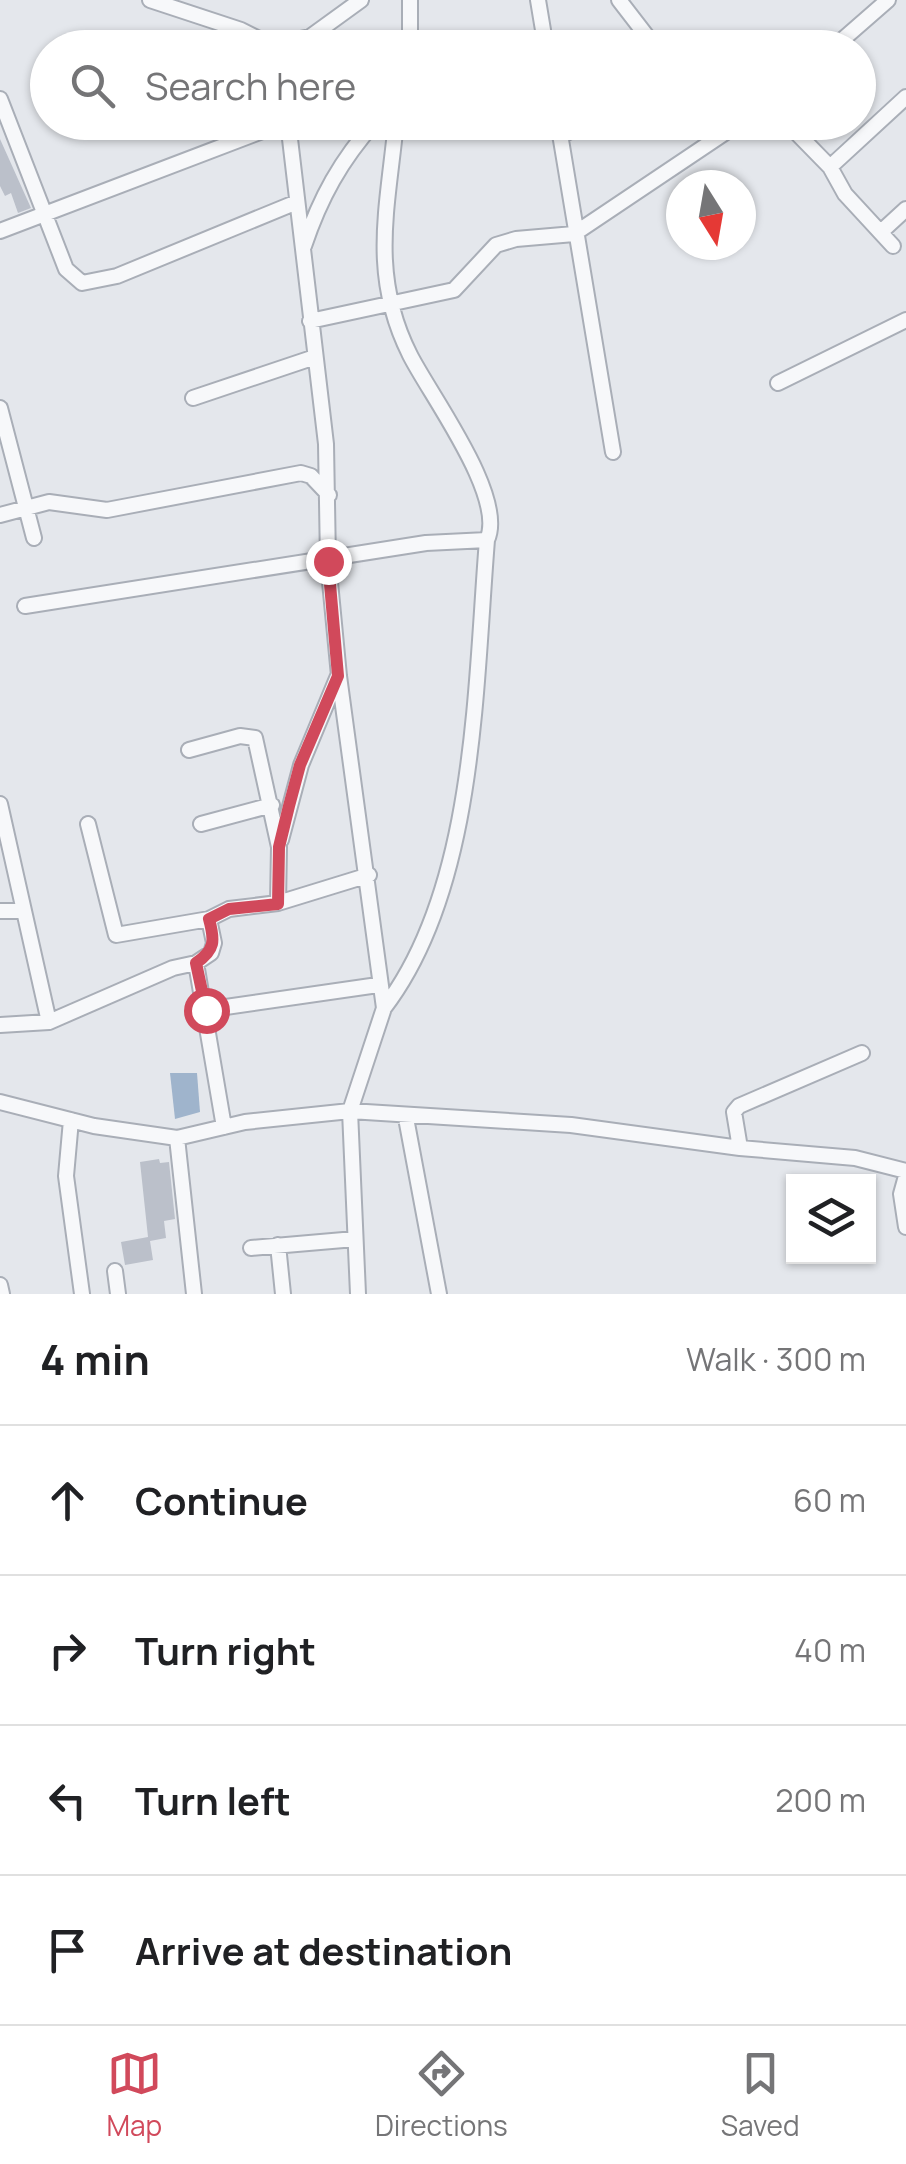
<!DOCTYPE html>
<meta charset="utf-8">
<style>
:root{--surface:#fff;--page:#f2f2f2;--text:#202124;--muted:#757577;--line:#e0e0e0;--accent:#d1495b}
body{margin:0;font-family:Manrope,sans-serif;background:var(--page);color:var(--text)}
.controls{position:absolute;right:30px;bottom:30px;display:grid;overflow:hidden;border-radius:0px;box-shadow:0 2px 8px #0004}
.controls button{width:90px;height:90px;display:grid;place-items:center;padding:0;border:0;border-bottom:2px solid var(--line);background:var(--surface);color:var(--text);font:50px sans-serif}
.compass{position:absolute;left:666px;top:170px;width:90px;height:90px;border-radius:50%;background:var(--surface);box-shadow:0 2px 8px #0004;rotate:169deg}
.stop{position:absolute;width:30px;height:30px;margin:-22px;border:8px solid #d1495b;border-radius:50%;background:#fff}
.stop.end{background:#d1495b;border-color:#fff;box-shadow:0 2px 10px #0008}
.list{margin:0;padding:0;list-style:none}
h2{display:flex;justify-content:space-between;align-items:center;height:130px;margin:0;padding:0 40px;font-size:42px}
h2 small{font-size:32px;font-weight:400;color:var(--muted)}
.list li{display:grid;grid-template-columns:65px 1fr auto;gap:30px;align-items:center;box-sizing:border-box;height:150px;padding:0 40px;border-top:2px solid var(--line)}
.list b{display:block;font-size:38px;white-space:nowrap}
.list em{font-size:32px;font-style:normal;color:var(--muted)}
.icon{flex:none;width:55px;height:55px;fill:none;stroke:currentColor;stroke-width:2;stroke-linecap:round;stroke-linejoin:round}
.map{position:relative;flex:none;width:906px;height:1294px;overflow:hidden}
.search{position:absolute;background:var(--surface);box-shadow:0 2px 8px #0004;left:30px;right:30px;top:30px;height:110px;display:flex;align-items:center;gap:25px;box-sizing:border-box;padding:0 35px;border-radius:55px;color:var(--muted);font-size:38px}
.sheet{height:730px;background:var(--surface)}
nav{display:flex;justify-content:space-around;align-items:center;box-sizing:border-box;height:140px;border-top:2px solid var(--line);background:var(--surface);font-size:28px;color:var(--muted)}
nav a{display:grid;justify-items:center;gap:5px}
nav .on{color:var(--accent)}
.map>svg:first-child{display:block}
.water{fill:#9fb4cc}
.building{fill:#bbc0ca}
.lines{fill:none;stroke-linecap:round;stroke-linejoin:round}
.minor-casing{stroke:#a9aeb7;stroke-width:18}
.minor{stroke:#f7f8fa;stroke-width:14}
.route{stroke:#d1495b;stroke-width:12}
</style>
<div class="map">
<svg width="906" height="1294" viewBox="0 0 906 1294">
<rect width="100%" height="100%" fill="#e4e7ec"/>
<!-- water -->
<path class="water" d="M170,1073H197L200,1112L175,1119Z"/>
<!-- building -->
<path class="building" d="M0,139L31,208L18,213L11,193L5,196L0,186Z
M159,1159L160,1163L169,1162L175,1219L164,1221L166,1238L150,1241L153,1260L125,1265L121,1242L148,1237L140,1162Z"/>
<g class="lines">
<!-- minor casing -->
<g class="minor-casing">
<path id="minor" d="M150,0L241,30L271,45L310,37L361,0
M538,0L546,48
M619,0L656,48
M410,48V0
M833,48L888,0
M0,99L66,269L82,283L117,276L297,202
M288,122L326,444L328,561L339,676L384,1008L350,1111L358,1294
M558,122L613,452
M786,122L830,167L845,194L893,246
M560,137L584,122
M830,167L906,97
M0,231L286,122
M882,231L906,209
M304,246C320,198 341,160 375,122
M310,321L454,290L496,245L516,239L574,234L741,122
M778,383L906,320
M193,398L315,357
M0,408L34,538
M0,515L49,502L107,510L301,473L311,476L329,495
M25,606L426,543L487,540C507,497 430,395 410,355C369,274 388,207 396,122
M189,750L240,736L255,738L279,847L278,903
M0,804L49,1022
M88,824L116,935L209,919
M201,824L272,805
M281,840L301,765L338,676
M0,911H24
M196,963L224,1127
M384,1008C476,888 475,687 487,540
M205,1010L378,985
M0,1025L49,1022L173,968L196,963L211,953L214,943L209,919L229,909L278,903L369,875
M0,1102L94,1126L177,1138L245,1122L350,1111L571,1125L740,1148L855,1158L906,1171
M406,1118L439,1294
M71,1120L66,1176L82,1294
M177,1138L194,1294
M740,1148L734,1112L739,1106L862,1053
M906,1176L901,1194L906,1227
M278,1245L283,1294
M251,1248L355,1239
M115,1271L118,1294
M0,1285L2,1294"/>
</g>
<!-- minor -->
<use href="#minor" class="minor"/>
</g>
<g class="lines">
<!-- route -->
<path class="route" d="M206,1010L196,963C215,950 215,941 209,919L229,909L278,904L279,847L289,806L300,765L338,676L328,561"/>
</g>
</svg>
<div class="controls">
<button><svg class="icon" aria-label="layers" viewBox="0 0 24 24"><path d="M12 4l9 5-9 5-9-5zM3 14l9 5 9-5"/></svg></button>
</div>
<svg class="compass" viewBox="-18 -18 36 36"><path d="M0-13l5 13h-10z" fill="#e53935"/><path d="M0 13l5-13h-10z" fill="#757577"/></svg>
<div class="stop" style="left:206px;top:1010px"></div>
<div class="stop end" style="left:328px;top:561px"></div>
<div class="search"><svg class="icon" aria-label="search" viewBox="0 0 24 24"><circle cx="10" cy="10" r="6"/><path d="M15 15l6 6"/></svg>Search here</div>
</div>
<section class="sheet">
<h2>4 min<small>Walk · 300 m</small></h2>
<ul class="list">
<li><svg class="icon" aria-label="ahead" viewBox="0 0 24 24"><path d="M12 20V5M6 11l6-6 6 6"/></svg><div><b>Continue</b></div><em>60 m</em></li>
<li><svg class="icon" aria-label="right" viewBox="0 0 24 24"><path d="M7 20v-9h11M14 6l5 5-5 5"/></svg><div><b>Turn right</b></div><em>40 m</em></li>
<li><svg class="icon" aria-label="left" viewBox="0 0 24 24"><path d="M17 20v-9H6M10 6l-5 5 5 5"/></svg><div><b>Turn left</b></div><em>200 m</em></li>
<li><svg class="icon" aria-label="arrive" viewBox="0 0 24 24"><path d="M6 21V4h12l-3 4 3 4H6"/></svg><div><b>Arrive at destination</b></div></li>
</ul>
</section>
<nav>
<a class="on"><svg class="icon" aria-label="map" viewBox="0 0 24 24"><path d="M3 6l6-2 6 2 6-2v14l-6 2-6-2-6 2zM9 4v14M15 6v14"/></svg>Map</a>
<a><svg class="icon" aria-label="directions" viewBox="0 0 24 24"><path d="M12 3l9 9-9 9-9-9zM9 14v-3h6M13 9l2 2-2 2"/></svg>Directions</a>
<a><svg class="icon" aria-label="saved" viewBox="0 0 24 24"><path d="M7 4h10v16l-5-4-5 4z"/></svg>Saved</a>
</nav>
